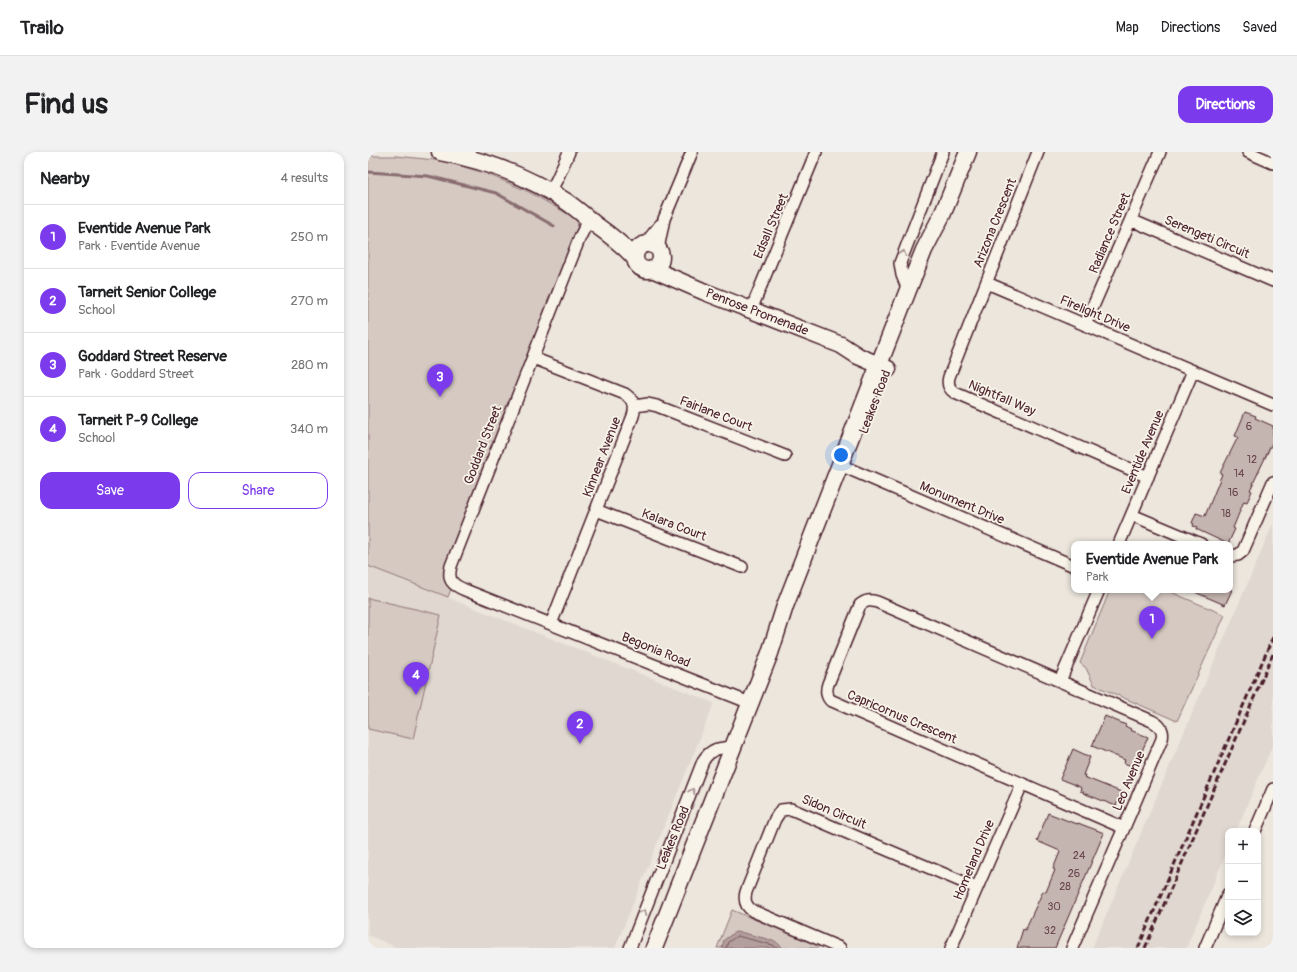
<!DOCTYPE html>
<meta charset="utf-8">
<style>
:root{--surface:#fff;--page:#f2f2f2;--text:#202124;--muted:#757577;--line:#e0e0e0;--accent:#7c3aed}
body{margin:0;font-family:Pangolin,sans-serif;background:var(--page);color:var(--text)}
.controls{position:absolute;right:12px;bottom:12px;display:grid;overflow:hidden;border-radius:8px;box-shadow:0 2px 6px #0003}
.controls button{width:36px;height:36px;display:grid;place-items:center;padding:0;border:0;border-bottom:1px solid var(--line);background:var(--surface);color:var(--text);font:20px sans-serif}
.you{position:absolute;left:473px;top:303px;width:14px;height:14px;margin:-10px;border:3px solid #fff;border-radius:50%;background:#1a73e8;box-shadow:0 0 0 6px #1a73e833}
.badge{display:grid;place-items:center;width:26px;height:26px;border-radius:50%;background:var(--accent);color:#fff;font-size:13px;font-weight:700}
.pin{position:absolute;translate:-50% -33px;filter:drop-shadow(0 1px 2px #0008)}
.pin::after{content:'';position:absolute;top:21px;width:14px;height:12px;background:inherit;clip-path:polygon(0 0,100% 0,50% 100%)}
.popup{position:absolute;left:703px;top:389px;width:162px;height:52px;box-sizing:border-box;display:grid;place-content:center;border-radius:8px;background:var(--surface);filter:drop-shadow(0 1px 3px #0005);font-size:13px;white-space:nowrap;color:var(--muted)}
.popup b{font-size:15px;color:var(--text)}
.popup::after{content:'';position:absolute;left:50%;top:100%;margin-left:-8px;border:8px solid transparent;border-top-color:var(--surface)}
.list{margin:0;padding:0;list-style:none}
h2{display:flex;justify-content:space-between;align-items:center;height:52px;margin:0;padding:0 16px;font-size:17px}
h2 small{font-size:13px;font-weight:400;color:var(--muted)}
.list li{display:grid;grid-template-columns:26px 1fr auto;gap:12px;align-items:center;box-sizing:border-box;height:64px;padding:0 16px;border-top:1px solid var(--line)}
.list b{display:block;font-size:15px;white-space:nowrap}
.list p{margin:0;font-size:13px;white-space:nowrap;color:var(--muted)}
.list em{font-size:13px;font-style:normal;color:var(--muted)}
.actions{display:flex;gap:8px;padding:12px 16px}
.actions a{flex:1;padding:9px 0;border:1px solid var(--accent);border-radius:12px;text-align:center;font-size:14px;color:var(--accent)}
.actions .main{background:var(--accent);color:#fff}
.icon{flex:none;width:22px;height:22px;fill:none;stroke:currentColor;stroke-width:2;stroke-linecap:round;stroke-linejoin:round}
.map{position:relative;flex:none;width:905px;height:796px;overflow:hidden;border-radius:12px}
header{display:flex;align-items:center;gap:24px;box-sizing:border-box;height:56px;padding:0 20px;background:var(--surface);border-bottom:1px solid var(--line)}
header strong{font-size:19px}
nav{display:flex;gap:22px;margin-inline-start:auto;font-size:14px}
.intro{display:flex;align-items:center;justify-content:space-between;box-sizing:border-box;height:96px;padding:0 24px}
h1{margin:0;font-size:28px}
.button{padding:10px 18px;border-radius:12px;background:var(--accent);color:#fff;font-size:14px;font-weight:700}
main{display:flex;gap:24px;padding:0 24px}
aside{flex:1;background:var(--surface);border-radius:12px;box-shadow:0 2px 6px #0003}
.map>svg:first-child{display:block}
.built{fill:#e0d7d0}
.green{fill:#d5c9c2;stroke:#907476}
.water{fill:#b39f9d;stroke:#896c6f}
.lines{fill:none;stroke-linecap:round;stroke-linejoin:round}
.shore{stroke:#745259;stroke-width:1}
.stream{stroke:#896c6f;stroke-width:3}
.building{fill:#c4b5b0;stroke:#4a1f2b}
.street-casing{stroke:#4a1f2b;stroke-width:14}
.secondary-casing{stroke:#4a1f2b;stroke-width:19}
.street{stroke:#f7f3e8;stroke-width:11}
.secondary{stroke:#f7f3e8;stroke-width:16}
.rail{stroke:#4a1f2b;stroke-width:3;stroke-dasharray:6 3;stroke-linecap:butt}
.oneway{stroke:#a0898a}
.labels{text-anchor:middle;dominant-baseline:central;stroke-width:3.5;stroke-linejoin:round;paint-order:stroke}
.number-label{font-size:11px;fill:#68444c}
.street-label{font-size:13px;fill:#4a1f2b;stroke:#f7f3e8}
</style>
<header>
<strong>Trailo</strong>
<nav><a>Map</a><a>Directions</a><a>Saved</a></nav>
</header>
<div class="intro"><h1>Find us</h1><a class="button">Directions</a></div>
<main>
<aside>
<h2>Nearby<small>4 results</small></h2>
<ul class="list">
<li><span class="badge">1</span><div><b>Eventide Avenue Park</b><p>Park · Eventide Avenue</p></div><em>250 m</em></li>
<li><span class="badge">2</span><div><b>Tarneit Senior College</b><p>School</p></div><em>270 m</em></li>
<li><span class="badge">3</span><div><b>Goddard Street Reserve</b><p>Park · Goddard Street</p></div><em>280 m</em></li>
<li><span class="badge">4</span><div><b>Tarneit P-9 College</b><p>School</p></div><em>340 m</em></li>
</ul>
<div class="actions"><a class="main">Save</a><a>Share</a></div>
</aside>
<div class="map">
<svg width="905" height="796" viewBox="0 0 905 796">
<rect width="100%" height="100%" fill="#ece6dd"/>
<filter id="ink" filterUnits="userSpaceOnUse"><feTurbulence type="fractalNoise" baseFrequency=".025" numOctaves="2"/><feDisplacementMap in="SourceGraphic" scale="8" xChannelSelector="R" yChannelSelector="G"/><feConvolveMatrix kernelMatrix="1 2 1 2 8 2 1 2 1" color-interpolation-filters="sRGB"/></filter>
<g filter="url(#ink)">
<!-- built -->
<path class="built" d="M905,372V592L868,679H860V697L818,796H724Z
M0,414L346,551L247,796H30L0,783Z"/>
<!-- green -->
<path class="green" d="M0,1L5,4H28L67,8L93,14L119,22L159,39L198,61H203C209,67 211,70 209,79L78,411C75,421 75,429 83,437L80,445L0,414Z
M742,438H798L857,463L809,569L726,533L718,516L712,511Z
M0,446L73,463L45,587L0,577Z
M364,758L450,794V796H349Z"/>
<!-- water -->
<path class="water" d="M367,780L376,781L407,789L415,796H354L356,788Z"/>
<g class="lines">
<!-- shore -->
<path class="shore" d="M358,796L360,790L369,784L405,793L409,796"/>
<!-- stream -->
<path class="stream" d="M0,20L60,24L128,41L186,74"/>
</g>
<!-- building -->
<path class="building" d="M877,260L888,264L887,266L905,274V289L882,338L884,339L879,350L876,349L865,376L867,377L860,392L828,377L829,375L825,374L826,372L824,371L828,361L837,364L854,322L852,321L870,285L867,284Z
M822,438H864L857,453Z
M737,564L758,573L757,574L763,577L762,578L780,585L771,606L769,605L766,615L756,611L757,608L724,594Z
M705,597L722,605L715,623H717L716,625L753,640L748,654L715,641L716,640L712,639L713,636L712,635L692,627Z
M680,661L703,670L710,672V671L736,681L687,796H649L655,777L657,778L675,739L678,740L687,718L685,717L692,700V699L669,689Z"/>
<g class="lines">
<!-- street casing -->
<g class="street-casing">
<path id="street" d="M670,0L581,225C579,232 581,237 587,241L780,325
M880,0L905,11
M182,40L189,27L201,0
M763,68L905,129
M223,69L218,73L212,85L83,414C79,429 85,433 97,438L382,551
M277,92L292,73
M290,97L296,67L324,0
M619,131L905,253
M540,138L534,123L532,111L575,0
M383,158L448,0
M717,173L792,0
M165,206L257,242C266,248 268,254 265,264L183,472
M267,254L280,252L289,254L417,304
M472,313L706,414
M228,358L374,415
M764,363L833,392
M751,392L825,219
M862,404L870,403L875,399L905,330
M692,529L731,438
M887,679L905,637
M262,796L335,609C343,596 351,596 365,595
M472,796L385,759C377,754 376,748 378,740L407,667L413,658L423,657L609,736
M583,796L654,632
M704,796L752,685L756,676L794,587C796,578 792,573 784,569L509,450C502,448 498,448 492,453L460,532C458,538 458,543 462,548L756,676
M837,796L860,742"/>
</g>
<!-- secondary casing -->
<g class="secondary-casing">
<path id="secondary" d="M72,0C117,8 161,25 199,50C209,57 218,65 228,73C242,83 256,94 267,106
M267 105a13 13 0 1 1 26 0a13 13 0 1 1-26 0Z
M284,117L337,140L473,193L490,204L520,217
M286,796L402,501L417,454L540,138L556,98L575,61L600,0"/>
</g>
<!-- street -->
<use href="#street" class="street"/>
<!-- secondary -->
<use href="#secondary" class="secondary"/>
<!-- rail -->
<path class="rail" d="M770,796L905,485
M777,796L905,502"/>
</g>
<!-- one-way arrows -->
<defs><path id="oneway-chevron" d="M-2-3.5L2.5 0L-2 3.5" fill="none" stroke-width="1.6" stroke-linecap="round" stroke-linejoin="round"/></defs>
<g class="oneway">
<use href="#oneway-chevron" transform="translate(535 101) rotate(-69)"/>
<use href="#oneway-chevron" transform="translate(324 639) rotate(-68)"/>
<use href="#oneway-chevron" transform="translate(276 760) rotate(-68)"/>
</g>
</g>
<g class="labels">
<!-- number labels -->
<g class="number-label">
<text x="881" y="274">6</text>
<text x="884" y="307">12</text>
<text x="871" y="321">14</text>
<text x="865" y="340">16</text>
<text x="858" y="361">18</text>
<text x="711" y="703">24</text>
<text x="706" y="721">26</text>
<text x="697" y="734">28</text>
<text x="686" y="754">30</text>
<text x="682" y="778">32</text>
</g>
<!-- street labels -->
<g class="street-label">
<text transform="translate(627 71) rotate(-68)">Arizona Crescent</text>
<text transform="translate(403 74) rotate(-67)">Edsall Street</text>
<text transform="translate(742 81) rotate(-67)">Radiance Street</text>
<text transform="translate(839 85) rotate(23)">Serengeti Circuit</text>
<text transform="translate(389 160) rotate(21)">Penrose Promenade</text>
<text transform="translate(727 162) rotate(23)">Firelight Drive</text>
<text transform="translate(634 246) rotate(23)">Nightfall Way</text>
<text transform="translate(507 250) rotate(-69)">Leakes Road</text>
<text transform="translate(348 262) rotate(21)">Fairlane Court</text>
<text transform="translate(115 293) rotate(-69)">Goddard Street</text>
<text transform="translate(775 300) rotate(-67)">Eventide Avenue</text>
<text transform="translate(234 305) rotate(-69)">Kinnear Avenue</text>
<text transform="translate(594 351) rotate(23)">Monument Drive</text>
<text transform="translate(306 373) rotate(21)">Kalara Court</text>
<text transform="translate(288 498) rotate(22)">Begonia Road</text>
<text transform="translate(534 565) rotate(23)">Capricornus Crescent</text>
<text transform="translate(761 629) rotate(-67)">Leo Avenue</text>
<text transform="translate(466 660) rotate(23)">Sidon Circuit</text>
<text transform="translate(305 686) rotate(-68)">Leakes Road</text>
<text transform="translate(606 708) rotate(-67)">Homeland Drive</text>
</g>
</g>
</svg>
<div class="controls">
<button>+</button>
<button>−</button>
<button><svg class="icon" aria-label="layers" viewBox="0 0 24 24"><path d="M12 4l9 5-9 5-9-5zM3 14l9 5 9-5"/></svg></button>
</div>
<div class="you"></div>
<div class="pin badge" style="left:784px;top:487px">1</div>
<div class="popup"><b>Eventide Avenue Park</b>Park</div>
<div class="pin badge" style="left:212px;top:592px">2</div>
<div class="pin badge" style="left:72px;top:245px">3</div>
<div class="pin badge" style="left:48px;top:543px">4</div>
</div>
</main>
